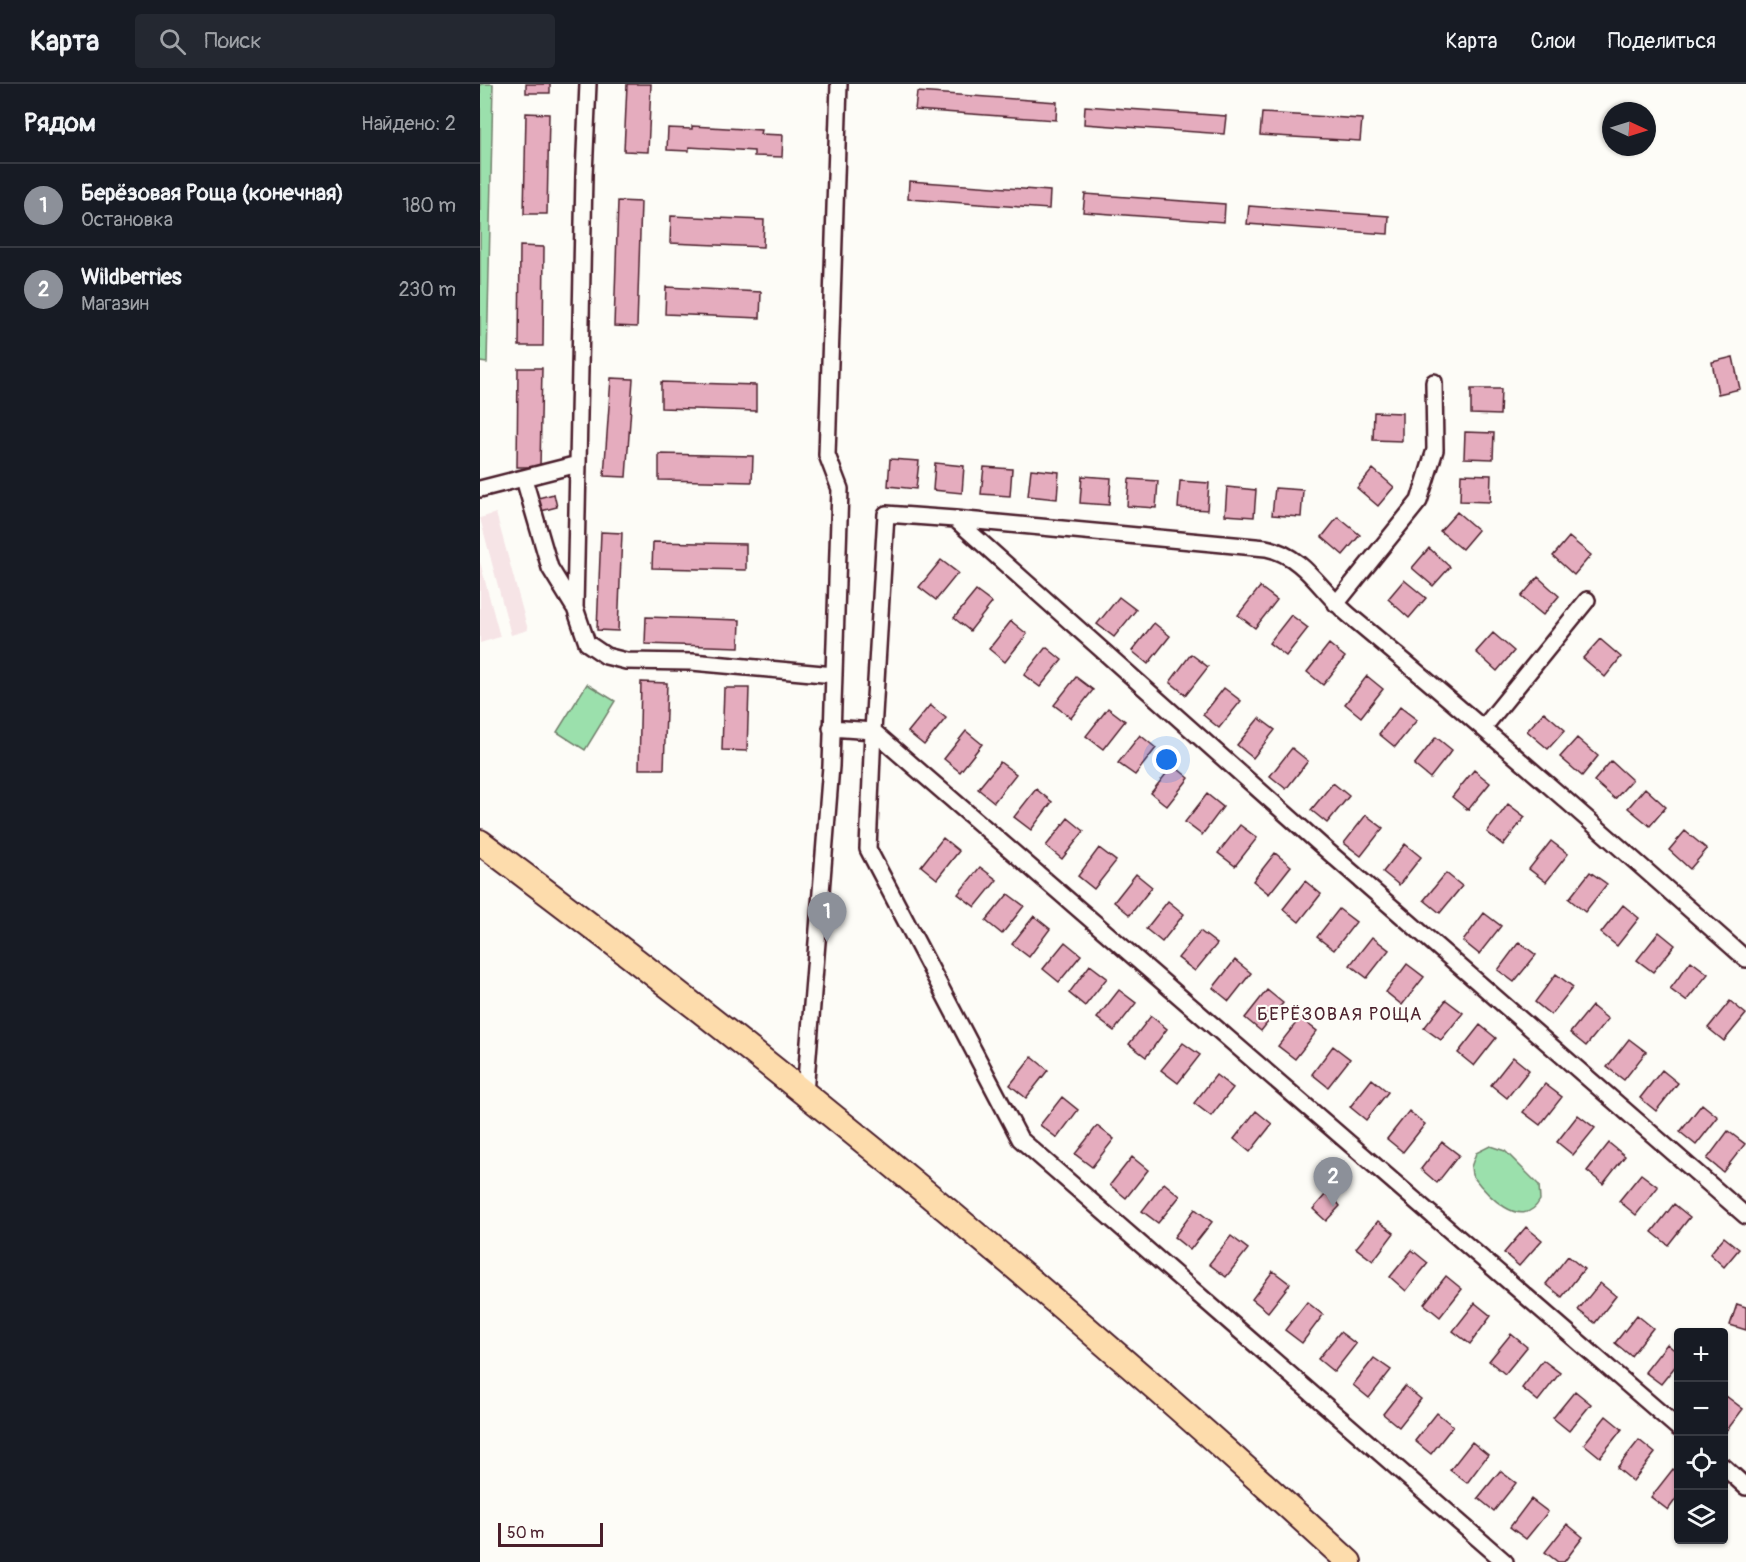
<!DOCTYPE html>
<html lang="ru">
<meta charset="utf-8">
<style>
:root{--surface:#171b24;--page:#242831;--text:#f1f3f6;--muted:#9ea1a6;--line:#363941;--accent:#8c9099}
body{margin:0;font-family:Pangolin,sans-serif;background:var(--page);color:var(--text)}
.controls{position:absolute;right:18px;bottom:18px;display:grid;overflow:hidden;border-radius:6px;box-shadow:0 2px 4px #0004}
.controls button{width:54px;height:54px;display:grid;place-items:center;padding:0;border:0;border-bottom:2px solid var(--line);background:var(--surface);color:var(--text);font:30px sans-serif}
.compass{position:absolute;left:1122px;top:18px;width:54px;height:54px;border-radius:50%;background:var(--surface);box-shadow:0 2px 4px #0004;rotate:94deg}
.scale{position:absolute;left:18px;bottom:15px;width:105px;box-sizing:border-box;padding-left:6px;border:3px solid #4a1f2b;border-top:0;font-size:16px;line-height:21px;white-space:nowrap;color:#4a1f2b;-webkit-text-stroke:4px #fdfcf7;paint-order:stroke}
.you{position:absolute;left:687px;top:676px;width:21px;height:21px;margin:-15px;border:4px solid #fff;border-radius:50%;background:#1a73e8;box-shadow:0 0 0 9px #1a73e833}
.badge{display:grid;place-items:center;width:39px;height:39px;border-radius:50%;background:var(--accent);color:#fff;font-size:20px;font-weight:700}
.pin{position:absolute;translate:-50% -50px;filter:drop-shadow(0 2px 3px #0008)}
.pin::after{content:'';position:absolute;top:32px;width:21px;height:18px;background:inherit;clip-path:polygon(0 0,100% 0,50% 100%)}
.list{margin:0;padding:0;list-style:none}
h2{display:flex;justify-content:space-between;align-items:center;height:78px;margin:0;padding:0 24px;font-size:26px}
h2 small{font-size:20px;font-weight:400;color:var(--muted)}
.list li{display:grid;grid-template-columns:39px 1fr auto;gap:18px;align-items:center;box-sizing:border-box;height:84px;padding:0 24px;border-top:2px solid var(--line)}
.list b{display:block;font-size:22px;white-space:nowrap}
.list p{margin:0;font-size:20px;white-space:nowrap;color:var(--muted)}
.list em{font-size:20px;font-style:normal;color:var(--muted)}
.icon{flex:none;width:33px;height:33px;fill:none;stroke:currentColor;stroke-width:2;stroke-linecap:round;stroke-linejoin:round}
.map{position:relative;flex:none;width:1266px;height:1478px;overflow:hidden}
header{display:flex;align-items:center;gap:36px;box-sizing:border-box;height:84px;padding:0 30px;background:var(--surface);border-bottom:2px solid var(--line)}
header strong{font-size:28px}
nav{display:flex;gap:33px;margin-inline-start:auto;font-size:21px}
.search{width:420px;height:54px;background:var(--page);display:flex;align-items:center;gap:15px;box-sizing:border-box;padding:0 21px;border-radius:6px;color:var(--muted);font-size:22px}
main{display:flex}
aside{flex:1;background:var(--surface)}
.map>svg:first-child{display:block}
.built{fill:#f6e4e6}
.green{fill:#9be0ac;stroke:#72806c;stroke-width:1.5}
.building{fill:#e5acbe;stroke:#4a1f2b;stroke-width:1.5}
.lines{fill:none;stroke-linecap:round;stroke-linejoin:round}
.street-casing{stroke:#4a1f2b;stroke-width:20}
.primary-casing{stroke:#4a1f2b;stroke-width:28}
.street{stroke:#fdfcf7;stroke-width:15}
.primary{stroke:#fddcac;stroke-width:24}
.labels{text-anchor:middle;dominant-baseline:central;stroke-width:4.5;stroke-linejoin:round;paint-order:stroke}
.neighbourhood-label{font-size:18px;letter-spacing:1.5px;fill:#4a1f2b;stroke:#fdfcf7}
</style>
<header>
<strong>Карта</strong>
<div class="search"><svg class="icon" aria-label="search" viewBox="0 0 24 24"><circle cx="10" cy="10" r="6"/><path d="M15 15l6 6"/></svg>Поиск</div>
<nav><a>Карта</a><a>Слои</a><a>Поделиться</a></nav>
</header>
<main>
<aside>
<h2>Рядом<small>Найдено: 2</small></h2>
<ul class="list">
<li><span class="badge">1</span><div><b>Берёзовая Роща (конечная)</b><p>Остановка</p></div><em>180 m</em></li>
<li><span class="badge">2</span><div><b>Wildberries</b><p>Магазин</p></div><em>230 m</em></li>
</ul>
</aside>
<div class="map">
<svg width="1266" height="1478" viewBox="0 0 1266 1478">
<rect width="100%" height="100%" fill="#fdfcf7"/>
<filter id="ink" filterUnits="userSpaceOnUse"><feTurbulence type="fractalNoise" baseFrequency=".0167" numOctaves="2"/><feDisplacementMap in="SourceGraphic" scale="12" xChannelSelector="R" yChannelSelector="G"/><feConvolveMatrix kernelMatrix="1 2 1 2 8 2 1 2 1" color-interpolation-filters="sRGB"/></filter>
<g filter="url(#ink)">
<!-- built -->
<path class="built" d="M16,429L48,546L31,551L0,434Z
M0,478L20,553L0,559Z"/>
<!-- green -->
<path class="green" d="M0,0H13L7,279L0,278Z
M107,600L135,617L105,666L77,648Z
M1010,1062L1025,1067L1059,1101L1060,1116C1042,1149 1006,1110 992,1091L991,1083L996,1069Z"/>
<!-- building -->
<path class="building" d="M46,0H70V9H46Z
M147,0H171L168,68L144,67Z
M437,8L577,18L576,36L435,26Z
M605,22L746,32L744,50L604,40Z
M46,29L69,30L67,130H44Z
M782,29L882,35L880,57L780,51Z
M212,42L281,46L280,50L303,51L302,73L274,72V67L209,63V67L187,66L188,44L212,45Z
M429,97L570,107L569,125L428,115Z
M605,110L745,120L744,138L603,128Z
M138,117L161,118L157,243L134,242Z
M769,122L909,132L908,150L767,140Z
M191,132L284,136L283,163L190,159Z
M40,162L64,163L63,262H39Z
M186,203L281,208L280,234L185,230Z
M1253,273L1260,305L1238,310L1232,278Z
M38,284H62L60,383H37Z
M131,294L153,295L146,393L124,392Z
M181,298L276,301V327L181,324Z
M991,305H1021L1020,331L991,330Z
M894,328L922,329V357L893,356Z
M985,348L1014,349L1013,375L984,374Z
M179,370L273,372L272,398L179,396Z
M410,375L439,377L436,405L408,402Z
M455,379L484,382L482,409L453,406Z
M504,383L532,385L530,412L501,410Z
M551,385L579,388L577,415L548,412Z
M893,385L914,403L898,422L877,404Z
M981,390L1011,391L1010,418L980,417Z
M602,392L631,394L629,421L600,419Z
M649,395L678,397L676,424L647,422Z
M700,397L729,399L727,426L698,424Z
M747,403L776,406L774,433L745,431Z
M795,404L823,406L821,433L792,431Z
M74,410L77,423L61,427L58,414Z
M977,428L998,446L982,465L960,447Z
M858,433L880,451L863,471L842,453Z
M121,448L142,449L138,547L117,546Z
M1089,453L1111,471L1094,491L1073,472Z
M173,458L266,460V486L172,484Z
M949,464L970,483L953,502L932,484Z
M461,476L478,489L456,516L439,503Z
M1058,493L1079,512L1063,531L1041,513Z
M924,496L946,514L929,534L908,515Z
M780,503L797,516L775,544L758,531Z
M496,507L512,519L490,547L474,534Z
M639,513L656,526L634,553L617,540Z
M811,531L828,544L806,572L789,559Z
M166,533L260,536L259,563L165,560Z
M531,537L547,550L525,578L509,565Z
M674,539L690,552L668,580L652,567Z
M1013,549L1034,567L1017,587L996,568Z
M1120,555L1141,573L1125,593L1103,574Z
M849,560L865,573L843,601L827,588Z
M566,563L582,576L560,603L544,591Z
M711,570L728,583L706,611L690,598Z
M887,592L903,605L881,633L865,620Z
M596,593L613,606L591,634L574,621Z
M161,598L187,599L184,685H159Z
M244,604H269L267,667L242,666Z
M744,604L761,617L739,644L723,631Z
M450,621L466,634L444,661L428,648Z
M920,623L937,636L915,663L899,650Z
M628,624L645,637L623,665L606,652Z
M1064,628L1085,646L1068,665L1047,647Z
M779,634L795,646L773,674L757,661Z
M486,647L502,660L480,688L464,675Z
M660,651L676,664L655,691L638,679Z
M956,653L972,666L950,694L934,681Z
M1097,654L1118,672L1102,692L1080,673Z
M812,664L828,677L806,705L790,692Z
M1131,677L1152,696L1135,715L1114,697Z
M520,678L536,690L514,718L498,705Z
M693,681L709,694L687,722L671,709Z
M994,686L1010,699L988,726L972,713Z
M853,699L869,712L847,739L831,726Z
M1165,704L1186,723L1170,742L1148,724Z
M556,705L572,718L551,746L534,733Z
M727,710L743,723L722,751L705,738Z
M1028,720L1045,733L1023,761L1007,748Z
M886,731L903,744L881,772L864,759Z
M588,734L604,747L582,775L566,762Z
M760,741L777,754L755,782L738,769Z
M1205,747L1227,765L1210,785L1189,766Z
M463,754L479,767L457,795L441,782Z
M1071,757L1088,770L1066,798L1049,785Z
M925,760L941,773L919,801L903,788Z
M619,764L636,777L614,805L598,792Z
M795,769L811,782L789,810L773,797Z
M500,783L517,796L495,823L478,810Z
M1110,788L1127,800L1105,828L1089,815Z
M966,789L982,802L960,829L944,816Z
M656,790L672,803L650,831L634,818Z
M825,797L841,810L819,838L803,825Z
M528,810L544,822L522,850L506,837Z
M688,817L704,830L682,858L666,845Z
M1143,821L1159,834L1137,862L1121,849Z
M859,825L876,838L854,866L837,853Z
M1004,829L1021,842L999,870L983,857Z
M554,832L570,845L549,873L532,860Z
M720,847L737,860L715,887L698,874Z
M1179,848L1195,861L1173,888L1157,876Z
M892,853L909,866L887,894L870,881Z
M585,858L601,871L579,898L563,885Z
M1039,858L1056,871L1034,898L1018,886Z
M755,876L771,889L749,917L733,904Z
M1211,877L1228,890L1206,917L1190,905Z
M927,880L944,893L922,921L906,908Z
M610,881L627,894L605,922L589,909Z
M1076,890L1093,903L1071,931L1055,918Z
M639,906L656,919L634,947L617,934Z
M787,906L803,919L781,947L765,934Z
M966,916L983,929L961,956L944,944Z
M1250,917L1266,930L1244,957L1228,944Z
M1112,922L1128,935L1106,962L1090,949Z
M671,932L687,945L666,973L649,960Z
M820,934L837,947L815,975L798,962Z
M1000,941L1016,954L994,982L978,969Z
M1149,955L1166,968L1144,996L1127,983Z
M703,959L720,971L698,999L681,986Z
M853,962L870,975L848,1003L832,990Z
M552,973L568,986L546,1014L530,1001Z
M1033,973L1049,986L1027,1014L1011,1001Z
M1182,986L1198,999L1176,1027L1160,1014Z
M736,991L753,1004L731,1032L714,1019Z
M892,995L908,1008L886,1036L870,1023Z
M1065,1000L1082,1013L1060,1041L1043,1028Z
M582,1013L598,1026L577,1054L560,1041Z
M1222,1020L1238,1033L1216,1061L1200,1048Z
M776,1027L792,1040L770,1068L754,1055Z
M929,1027L945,1040L923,1068L907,1055Z
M1098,1031L1115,1044L1093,1071L1077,1058Z
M617,1042L634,1055L612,1083L595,1070Z
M1248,1047L1265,1060L1243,1088L1227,1075Z
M962,1058L979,1071L957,1099L941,1085Z
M1129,1059L1145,1072L1123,1100L1107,1087Z
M652,1073L668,1086L646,1114L630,1101Z
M1161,1090L1178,1103L1156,1131L1139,1117Z
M684,1099L700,1112L678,1139L662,1127Z
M846,1110L849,1112L851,1110L860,1122L846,1137L833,1125Z
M1194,1120L1210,1133L1188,1161L1172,1148Z
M715,1125L732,1138L710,1166L694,1153Z
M898,1137L914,1149L893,1177L876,1164Z
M1046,1143L1062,1156L1039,1182L1024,1169Z
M751,1152L768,1165L746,1193L729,1180Z
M1244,1153L1259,1165L1244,1183L1230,1170Z
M932,1166L948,1179L926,1207L910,1193Z
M1088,1172L1104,1185L1082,1213L1066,1200Z
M793,1187L810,1200L788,1228L772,1215Z
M966,1192L982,1205L960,1233L944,1220Z
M1120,1199L1136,1212L1115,1239L1098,1226Z
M827,1218L843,1231L822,1259L805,1246Z
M995,1219L1011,1232L990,1260L973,1247Z
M1257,1220L1266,1223V1246L1250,1241Z
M1157,1231L1173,1244L1151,1272L1135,1259Z
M860,1248L876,1260L854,1288L838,1275Z
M1031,1250L1047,1263L1025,1290L1009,1277Z
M1187,1260L1198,1269V1279L1181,1300L1165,1288Z
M894,1274L911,1286L889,1314L873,1301Z
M1063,1276L1080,1289L1058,1317L1042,1304Z
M925,1302L941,1315L919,1343L903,1330Z
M1095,1307L1111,1320L1089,1347L1073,1334Z
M1246,1312L1263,1325L1244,1350V1316Z
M957,1329L973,1342L951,1370L935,1357Z
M1126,1332L1142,1345L1120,1373L1104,1360Z
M1159,1356L1175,1369L1153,1397L1137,1384Z
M992,1358L1008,1371L987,1399L970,1386Z
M1193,1385L1198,1389V1412L1188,1426L1171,1413Z
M1020,1387L1036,1399L1014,1427L998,1414Z
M1051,1415L1068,1428L1046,1455L1030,1443Z
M1087,1440L1103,1453L1084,1478H1078L1065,1468Z"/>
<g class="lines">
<!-- street casing -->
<g class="street-casing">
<path id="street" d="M108,0L104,91L95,524L107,559L126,572L146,577L212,578L354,591
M44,395L70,484L94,523
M0,405L98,380
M475,435L786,464C825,472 841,508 869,531C1004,643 1135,759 1266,875
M856,520L939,417L955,366L954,298
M1004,643L1107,516
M351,644L393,647L388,765L540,1055L1025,1478
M325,1009L351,682L360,405L347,371L359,0
M1198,1344L393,647L406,430L475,435L843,763L1266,1132
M1244,1383L1266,1403"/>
</g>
<!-- primary casing -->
<g class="primary-casing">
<path id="primary" d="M0,758C302,983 592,1223 869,1478"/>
</g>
<!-- street -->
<use href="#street" class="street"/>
<!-- primary -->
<use href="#primary" class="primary"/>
</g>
</g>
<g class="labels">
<!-- neighbourhood labels -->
<g class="neighbourhood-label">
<text x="860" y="930">БЕРЁЗОВАЯ РОЩА</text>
</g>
</g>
</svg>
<div class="controls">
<button>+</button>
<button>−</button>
<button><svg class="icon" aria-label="locate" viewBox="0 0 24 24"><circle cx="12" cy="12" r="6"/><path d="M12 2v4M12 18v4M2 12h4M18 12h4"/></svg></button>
<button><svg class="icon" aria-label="layers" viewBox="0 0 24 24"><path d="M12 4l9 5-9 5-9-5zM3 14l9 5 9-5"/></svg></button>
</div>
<svg class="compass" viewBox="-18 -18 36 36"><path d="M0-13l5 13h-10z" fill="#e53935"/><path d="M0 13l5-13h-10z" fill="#9ea1a6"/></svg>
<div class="scale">50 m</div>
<div class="you"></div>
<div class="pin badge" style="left:347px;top:858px">1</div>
<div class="pin badge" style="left:853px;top:1123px">2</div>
</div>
</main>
